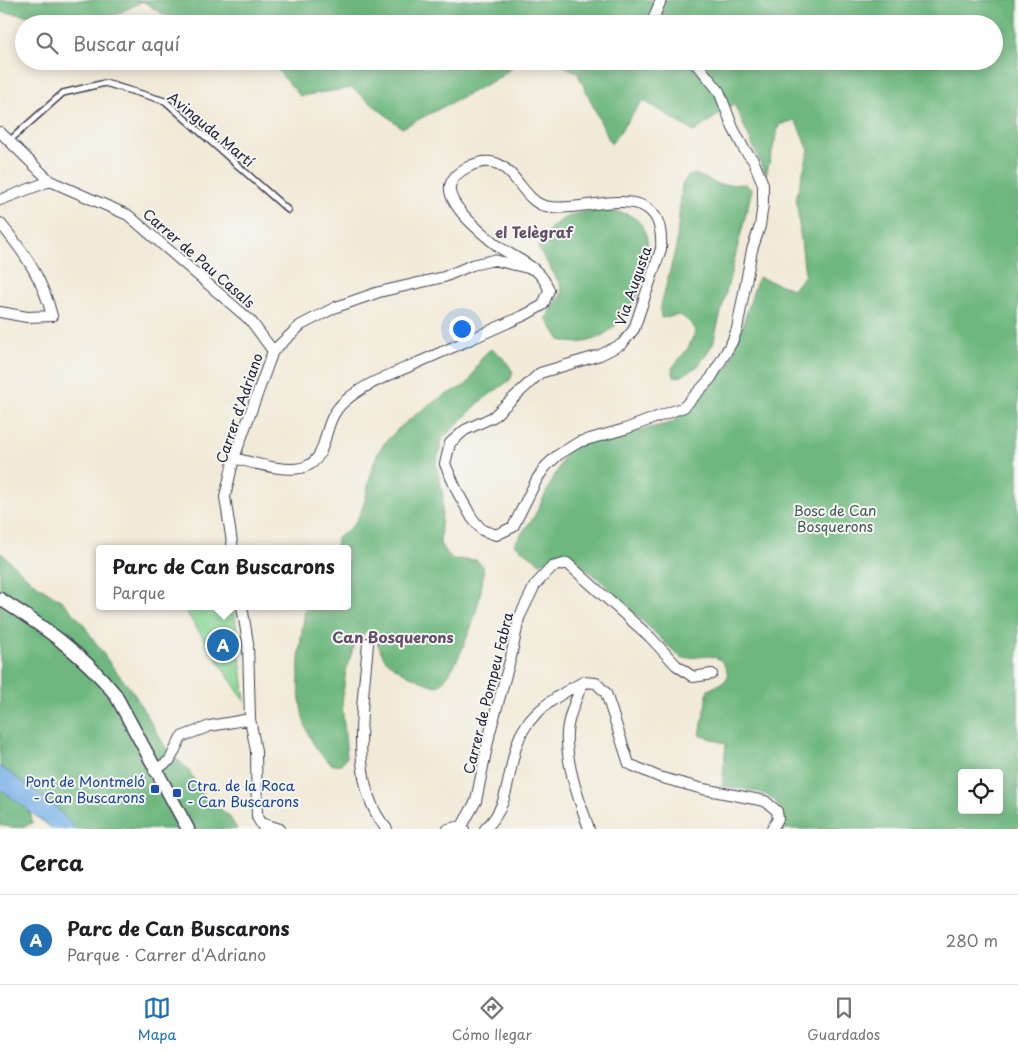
<!DOCTYPE html>
<html lang="es">
<meta charset="utf-8">
<style>
:root{--surface:#fff;--page:#f2f2f2;--text:#202124;--muted:#757577;--line:#e0e0e0;--accent:#1f6fb2}
body{margin:0;font-family:"Playpen Sans",sans-serif;background:var(--page);color:var(--text)}
.controls{position:absolute;right:15px;bottom:15px;display:grid;overflow:hidden;border-radius:5px;box-shadow:0 2px 12px #0003}
.controls button{width:45px;height:45px;display:grid;place-items:center;padding:0;border:0;border-bottom:1px solid var(--line);background:var(--surface);color:var(--text);font:25px sans-serif}
.you{position:absolute;left:461px;top:328px;width:18px;height:18px;margin:-12px;border:4px solid #fff;border-radius:50%;background:#1a73e8;box-shadow:0 0 0 8px #1a73e833}
.badge{display:grid;place-items:center;width:32px;height:32px;border-radius:50%;background:var(--accent);color:#fff;font-size:16px;font-weight:700}
.pin{position:absolute;translate:-50% -50%;border:2px solid #fff;box-shadow:0 1px 5px #0006}
.popup{position:absolute;left:96px;top:545px;width:255px;height:65px;box-sizing:border-box;display:grid;place-content:center;border-radius:5px;background:var(--surface);filter:drop-shadow(0 1px 4px #0005);font-size:16px;white-space:nowrap;color:var(--muted)}
.popup b{font-size:19px;color:var(--text)}
.popup::after{content:'';position:absolute;left:50%;top:100%;margin-left:-10px;border:10px solid transparent;border-top-color:var(--surface)}
.list{margin:0;padding:0;list-style:none}
h2{display:flex;justify-content:space-between;align-items:center;height:65px;margin:0;padding:0 20px;font-size:21px}
h2 small{font-size:16px;font-weight:400;color:var(--muted)}
.list li{display:grid;grid-template-columns:32px 1fr auto;gap:15px;align-items:center;box-sizing:border-box;height:90px;padding:0 20px;border-top:1px solid var(--line)}
.list b{display:block;font-size:19px;white-space:nowrap}
.list p{margin:0;font-size:16px;white-space:nowrap;color:var(--muted)}
.list em{font-size:16px;font-style:normal;color:var(--muted)}
.icon{flex:none;width:28px;height:28px;fill:none;stroke:currentColor;stroke-width:2;stroke-linecap:round;stroke-linejoin:round}
.map{position:relative;flex:none;width:1018px;height:829px;overflow:hidden}
.search{position:absolute;background:var(--surface);box-shadow:0 2px 12px #0003;left:15px;right:15px;top:15px;height:55px;display:flex;align-items:center;gap:12px;box-sizing:border-box;padding:0 18px;border-radius:28px;color:var(--muted);font-size:19px}
.sheet{height:155px;background:var(--surface)}
nav{display:flex;justify-content:space-around;align-items:center;box-sizing:border-box;height:70px;border-top:1px solid var(--line);background:var(--surface);font-size:14px;color:var(--muted)}
nav a{display:grid;justify-items:center;gap:2px}
nav .on{color:var(--accent)}
.map>svg:first-child{display:block}
.green{fill:#89d796;stroke:#567c68}
.forest{fill:#6eb87f;stroke:#486d5d;fill-rule:evenodd}
.water{fill:#76b0e7;stroke:#4c6991}
.lines{fill:none;stroke-linecap:round;stroke-linejoin:round}
.service-casing{stroke:#414053;stroke-width:8}
.minor-casing{stroke:#414053;stroke-width:12}
.tertiary-casing{stroke:#414053;stroke-width:15}
.service{stroke:#fff;stroke-width:5}
.minor{stroke:#fff;stroke-width:10}
.tertiary{stroke:#fff;stroke-width:12}
.transit-dot{fill:#1a4fb4;stroke:#f6f6f2;stroke-width:2}
.labels{text-anchor:middle;dominant-baseline:central;stroke-width:4;stroke-linejoin:round;paint-order:stroke}
.street-label{font-size:14px;fill:#22223b;stroke:#f6f6f2}
.park-label{font-size:14px;fill:#415856;stroke:#f6f6f2}
.transit-label{font-size:14px;fill:#164399;stroke:#f6f6f2;text-anchor:end}
.neighbourhood-label{font-size:15px;font-weight:bold;fill:#624e6b;stroke:#f6f6f2}
</style>
<div class="map">
<svg width="1018" height="829" viewBox="0 0 1018 829">
<rect width="100%" height="100%" fill="#f6f6f2"/>
<filter id="ink" filterUnits="userSpaceOnUse"><feTurbulence type="fractalNoise" baseFrequency=".02" numOctaves="2"/><feDisplacementMap in="SourceGraphic" scale="10" xChannelSelector="R" yChannelSelector="G"/><feConvolveMatrix kernelMatrix="1 2 1 2 8 2 1 2 1" color-interpolation-filters="sRGB"/></filter>
<filter id="wash" filterUnits="userSpaceOnUse"><feTurbulence type="fractalNoise" baseFrequency=".0096" numOctaves="4" result="noise"/><feDisplacementMap in="SourceGraphic" scale="20" xChannelSelector="R" yChannelSelector="G"/><feGaussianBlur stdDeviation="1.12" result="paint"/><feColorMatrix in="noise" values="0 0 0 0 0 0 0 0 0 0 0 0 0 0 0 0 0 1.4 0 .05"/><feComposite in="paint" operator="in"/></filter>
<g filter="url(#wash)">
<rect width="100%" height="100%" fill="#f2ead8"/>
<!-- green -->
<path class="green" d="M182,606H234L245,702L183,607Z"/>
<!-- forest -->
<path class="forest" d="M0,0H1018V829H781C787,789 752,791 722,786L726,744L700,735L708,690L724,682L728,676C722,647 703,659 681,658L599,579L567,554L540,563L514,544L535,515L569,447L671,423L730,365L758,277L793,289L805,275L796,198L809,150L795,120L779,125L766,175L734,104L694,132L643,100L611,144L577,72L552,61H994V24H178L143,1L98,24L0,12ZM962,773H999V810H962Z
M270,61H520L499,78L402,128L352,88L300,96Z
M695,174L720,185L746,184L752,190L713,344L698,366L682,376L674,377L672,368L688,348L696,330C680,311 682,315 661,318L660,309L676,247L682,185L687,177Z
M592,211C606,212 621,210 633,217C673,240 628,362 560,340L546,318L562,293L560,284L538,248C547,224 568,213 592,211Z
M491,349C501,354 507,362 513,372L510,380L481,401L443,438L436,464L443,494L440,544L452,559L476,560L483,566C486,593 460,670 438,686C426,685 393,669 385,659C380,652 378,642 374,634L366,631L355,644L346,669L342,704L347,757L341,764L333,765C288,734 297,653 306,606H347V549H336L337,537C372,521 364,477 379,451C392,430 427,405 449,393C455,390 461,388 466,385C478,373 476,358 491,349Z
M0,552L30,580L62,601L81,621L111,665L133,692L169,753L188,769L203,795L229,816L237,829H76L52,803L0,766Z
M0,789L18,801L31,814L32,823C21,829 13,828 0,825Z"/>
<!-- water -->
<path class="water" d="M0,766L52,803L76,829H53L0,789Z"/>
</g>
<g filter="url(#ink)">
<g class="lines">
<!-- service casing -->
<g class="service-casing">
<path id="service" d="M9,141L63,93L105,83L165,101L288,210"/>
</g>
<!-- minor casing -->
<g class="minor-casing">
<path id="minor" d="M655,24L654,17L661,0
M0,132L50,181L128,215L251,321L273,351
M0,200L50,181
M0,223C24,252 43,279 52,316L27,317L0,312
M234,458C253,463 293,475 309,465C330,453 321,421 345,401C364,384 392,374 415,364C453,347 490,331 527,314L543,305L549,290C541,267 518,260 499,247C485,236 447,206 450,186C452,178 460,171 468,167C512,145 517,199 545,206C585,216 666,171 661,249L634,329L622,344L600,355L540,373L493,417L465,430L450,443L445,464L458,493L472,518L482,530L496,535L513,527L537,479L546,466L558,455L579,442L625,429L684,407L711,378L732,342L737,329L752,250L760,226L763,204V184L753,160L744,149L733,128L719,91L701,69L692,61
M233,549L225,497L234,458L273,351L301,325L336,307L379,292L444,277L472,265L494,260L532,269
M242,606L248,643L250,719L256,751L257,817L264,829
M368,643C364,698 347,785 387,829
M583,682L596,683L606,693L629,764L659,777L703,789L765,801L777,811L778,819L772,829
M583,682C576,700 565,722 567,742C568,771 580,802 589,829
M154,771L170,760L181,737L210,726L250,719
M261,823L280,829
M462,826L476,801L490,732L511,657L519,618L535,585L552,567L567,563L650,637L676,665L693,677L712,674
M448,829L462,826L464,829
M485,829C510,806 507,774 517,744C526,714 558,695 583,682"/>
</g>
<!-- tertiary casing -->
<g class="tertiary-casing">
<path id="tertiary" d="M0,599C43,626 83,654 115,694L188,829"/>
</g>
<!-- service -->
<use href="#service" class="service"/>
<!-- minor -->
<use href="#minor" class="minor"/>
<!-- tertiary -->
<use href="#tertiary" class="tertiary"/>
</g>
</g>
<!-- markers -->
<g class="transit-dot">
<rect x="150" y="784" width="10" height="10" rx="2.5"/>
<rect x="172" y="788" width="10" height="10" rx="2.5"/>
</g>
<g class="labels">
<!-- street labels -->
<g class="street-label">
<text transform="translate(211 129) rotate(40)">Avinguda Martí</text>
<text transform="translate(199 258) rotate(41)">Carrer de Pau Casals</text>
<text transform="translate(633 286) rotate(-71)">Via Augusta</text>
<text transform="translate(239 408) rotate(-71)">Carrer d'Adriano</text>
<text transform="translate(488 693) rotate(-76)">Carrer de Pompeu Fabra</text>
</g>
<!-- park labels -->
<g class="park-label">
<text x="835" y="510">Bosc de Can<tspan x="835" dy="16">Bosquerons</tspan></text>
</g>
<!-- transit labels -->
<g class="transit-label">
<text x="145" y="781">Pont de Montmeló<tspan x="145" dy="16">- Can Buscarons</tspan></text>
<text x="187" y="785" text-anchor="start">Ctra. de la Roca<tspan x="187" dy="16">- Can Buscarons</tspan></text>
</g>
<!-- neighbourhood labels -->
<g class="neighbourhood-label">
<text x="534" y="231">el Telègraf</text>
<text x="393" y="636">Can Bosquerons</text>
</g>
</g>
</svg>
<div class="controls">
<button><svg class="icon" aria-label="locate" viewBox="0 0 24 24"><circle cx="12" cy="12" r="6"/><path d="M12 2v4M12 18v4M2 12h4M18 12h4"/></svg></button>
</div>
<div class="you"></div>
<div class="pin badge" style="left:223px;top:645px">A</div>
<div class="popup"><b>Parc de Can Buscarons</b>Parque</div>
<div class="search"><svg class="icon" aria-label="search" viewBox="0 0 24 24"><circle cx="10" cy="10" r="6"/><path d="M15 15l6 6"/></svg>Buscar aquí</div>
</div>
<section class="sheet">
<h2>Cerca<small></small></h2>
<ul class="list">
<li><span class="badge">A</span><div><b>Parc de Can Buscarons</b><p>Parque · Carrer d'Adriano</p></div><em>280 m</em></li>
</ul>
</section>
<nav>
<a class="on"><svg class="icon" aria-label="map" viewBox="0 0 24 24"><path d="M3 6l6-2 6 2 6-2v14l-6 2-6-2-6 2zM9 4v14M15 6v14"/></svg>Mapa</a>
<a><svg class="icon" aria-label="directions" viewBox="0 0 24 24"><path d="M12 3l9 9-9 9-9-9zM9 14v-3h6M13 9l2 2-2 2"/></svg>Cómo llegar</a>
<a><svg class="icon" aria-label="saved" viewBox="0 0 24 24"><path d="M7 4h10v16l-5-4-5 4z"/></svg>Guardados</a>
</nav>
